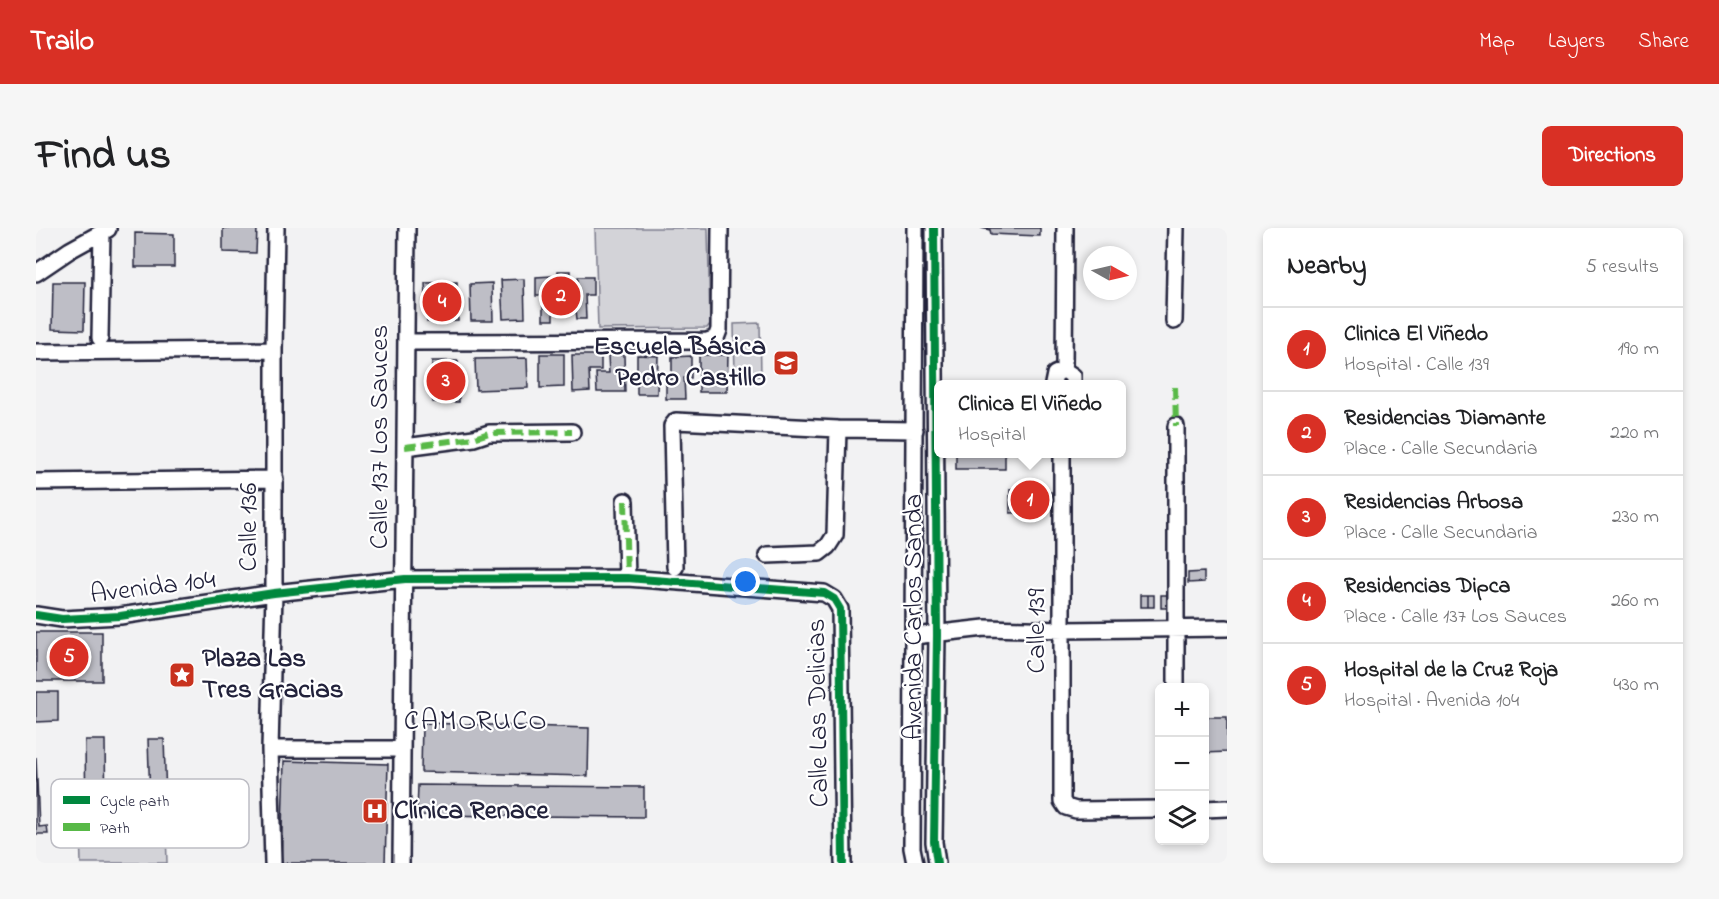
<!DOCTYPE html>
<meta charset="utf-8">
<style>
:root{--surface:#fff;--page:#f6f6f6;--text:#202124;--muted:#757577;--line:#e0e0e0;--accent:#d93025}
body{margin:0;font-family:"Indie Flower",sans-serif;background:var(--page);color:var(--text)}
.controls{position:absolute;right:18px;bottom:18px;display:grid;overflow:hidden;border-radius:9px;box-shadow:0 3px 9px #0003}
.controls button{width:54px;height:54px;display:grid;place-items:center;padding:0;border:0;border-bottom:2px solid var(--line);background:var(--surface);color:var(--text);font:30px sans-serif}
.compass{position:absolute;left:1047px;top:18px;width:54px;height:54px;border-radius:50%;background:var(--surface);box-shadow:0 3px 9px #0003;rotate:98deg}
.you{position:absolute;left:710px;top:354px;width:21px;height:21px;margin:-15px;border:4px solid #fff;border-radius:50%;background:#1a73e8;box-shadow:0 0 0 9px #1a73e833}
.badge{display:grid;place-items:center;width:39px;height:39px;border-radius:50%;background:var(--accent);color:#fff;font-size:20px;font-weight:700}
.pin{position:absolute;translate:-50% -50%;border:3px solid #fff;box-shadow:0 2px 6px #0006}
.popup{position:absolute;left:898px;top:152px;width:192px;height:78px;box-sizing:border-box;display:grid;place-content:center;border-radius:9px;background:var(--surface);filter:drop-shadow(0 2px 4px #0005);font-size:20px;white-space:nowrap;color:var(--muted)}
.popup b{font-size:22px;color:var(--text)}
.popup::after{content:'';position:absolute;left:50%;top:100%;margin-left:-12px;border:12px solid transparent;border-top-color:var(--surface)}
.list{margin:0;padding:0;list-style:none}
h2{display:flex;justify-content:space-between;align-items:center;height:78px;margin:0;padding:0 24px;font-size:26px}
h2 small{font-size:20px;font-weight:400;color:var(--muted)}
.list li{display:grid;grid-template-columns:39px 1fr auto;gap:18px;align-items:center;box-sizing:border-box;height:84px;padding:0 24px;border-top:2px solid var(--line)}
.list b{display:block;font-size:22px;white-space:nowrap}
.list p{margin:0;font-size:20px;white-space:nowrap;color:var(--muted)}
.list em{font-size:20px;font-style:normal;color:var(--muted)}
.icon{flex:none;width:33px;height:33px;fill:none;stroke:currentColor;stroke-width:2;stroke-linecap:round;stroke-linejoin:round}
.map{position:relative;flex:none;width:1191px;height:635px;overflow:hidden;border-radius:9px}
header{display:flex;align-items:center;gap:36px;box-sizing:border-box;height:84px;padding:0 30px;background:var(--accent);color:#fff}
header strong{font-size:28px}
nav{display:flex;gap:33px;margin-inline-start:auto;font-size:21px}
.intro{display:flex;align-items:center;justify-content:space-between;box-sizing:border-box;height:144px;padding:0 36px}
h1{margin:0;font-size:42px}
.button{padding:15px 27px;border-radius:9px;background:var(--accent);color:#fff;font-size:21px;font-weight:700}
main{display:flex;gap:36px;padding:0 36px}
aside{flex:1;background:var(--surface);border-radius:9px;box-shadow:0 3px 9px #0003}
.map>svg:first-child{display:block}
.green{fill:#d3d3d8;stroke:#7a7a8a;stroke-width:1.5}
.building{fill:#bebec6;stroke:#22223b;stroke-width:1.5}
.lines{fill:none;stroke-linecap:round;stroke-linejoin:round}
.minor-casing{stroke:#22223b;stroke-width:20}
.minor{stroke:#fff;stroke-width:15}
.quiet{stroke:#58b947;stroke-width:6;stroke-dasharray:12 6;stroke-linecap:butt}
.cycleway-casing{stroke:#fff;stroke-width:11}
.cycleway{stroke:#00873e;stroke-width:8}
.labels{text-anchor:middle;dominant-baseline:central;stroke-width:4.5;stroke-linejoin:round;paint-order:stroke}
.poi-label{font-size:27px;font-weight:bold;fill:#22223b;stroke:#fff;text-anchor:start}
.street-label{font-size:27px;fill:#22223b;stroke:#fff}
.neighbourhood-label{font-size:28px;letter-spacing:1.5px;fill:#22223b;stroke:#fff}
.key{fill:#fff;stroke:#bdbdc4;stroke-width:1.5}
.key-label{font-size:16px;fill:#22223b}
</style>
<header>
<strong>Trailo</strong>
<nav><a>Map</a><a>Layers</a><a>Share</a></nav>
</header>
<div class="intro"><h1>Find us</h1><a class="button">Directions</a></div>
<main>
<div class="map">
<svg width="1191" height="635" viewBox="0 0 1191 635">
<rect width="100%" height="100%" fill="#f2f2f3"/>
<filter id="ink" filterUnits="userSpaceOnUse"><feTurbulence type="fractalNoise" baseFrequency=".0167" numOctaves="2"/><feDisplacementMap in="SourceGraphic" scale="12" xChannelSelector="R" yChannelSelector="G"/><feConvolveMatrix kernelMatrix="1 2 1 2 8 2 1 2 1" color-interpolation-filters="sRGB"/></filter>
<g filter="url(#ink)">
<!-- green -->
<path class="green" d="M559,0H672L674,96L671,100L562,101Z
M724,95L725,148L699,149L698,96Z
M130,601L131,635H45L44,604Z"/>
<!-- building -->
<path class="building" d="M187,0H221L220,25L187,24Z
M945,0H1004V8L955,6L954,2Z
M99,5L138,6V39H99Z
M522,43H535V57H542V49H557V67H549L550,91H541L540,82H517V92H507V68H500V49L516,48L517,55H522Z
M488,51L489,90L467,91L465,52Z
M17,54H49L48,102L16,101Z
M421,54L422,93L391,94L389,55Z
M456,55L457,93H435L434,56Z
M504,126H528V159L504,160Z
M536,127H565V142H553L554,163L537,164Z
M572,127H588L589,164H561L560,145H573Z
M601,127L622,128L621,166H601Z
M663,127H692L691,164H663Z
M655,128V150H648L649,171H630V151H636V129Z
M491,130L492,160L440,162L439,131Z
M396,133H422L423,174H397Z
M920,226H969V241H920Z
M1010,260V264H1015V280H1011V284L974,285V261Z
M1168,344V354L1152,355V345Z
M1104,367H1112V379H1104Z
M1112,367H1118V379H1112Z
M1125,367H1135L1136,380H1125Z
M0,404H66V453H0Z
M0,464H22V493L0,494Z
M1168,489H1191V524L1168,525Z
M386,495L553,500L552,548L385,544Z
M112,511H128L131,601L115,602Z
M49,512H69L70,595H50Z
M0,529L3,599L11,598L12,606H0Z
M248,533L352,536L349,635H245Z
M382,557L608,559V589L381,587Z"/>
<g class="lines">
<!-- minor casing -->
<g class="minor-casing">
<path id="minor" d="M898,0L901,407L898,614L901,635
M0,45L34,22L72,1
M1138,93L1140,0
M64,110L66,4
M370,114L671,113L680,110L683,102L684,0
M0,124L238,122
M1028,142L1029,0
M1028,142L1037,148V156
M1017,156L1019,146L1028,142
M1140,198V460
M369,219L438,210L453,205L536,204
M1026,226V573L1030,579L1040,582L1124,581
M0,254L239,251
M589,273L591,350
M731,327L783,325L792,318L799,307L802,201
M639,339L636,198L640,193L802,201L879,202
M0,387L26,391L84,388L238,365L369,351L591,350L788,365L798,371L804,381L807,635
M878,408L949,400L1027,402L1191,400
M234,521H365
M1168,581L1191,580
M237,635L234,521L238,365V122L240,0
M365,635L371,0
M879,635L876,620L879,0"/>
</g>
<!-- minor -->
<use href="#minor" class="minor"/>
<!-- quiet -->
<path class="quiet" d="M1139,159L1140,198
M369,219L438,210L453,205L536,204
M589,273L591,350"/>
<!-- cycleway casing -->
<g class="cycleway-casing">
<path id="cycleway" d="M898,0L901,407L898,614L901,635
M0,387L26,391L84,388L238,365L369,351L591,350L788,365L798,371L804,381L807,635"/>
</g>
<!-- cycleway -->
<use href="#cycleway" class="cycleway"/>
</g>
</g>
<!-- icons -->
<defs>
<g id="school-square" transform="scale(1.35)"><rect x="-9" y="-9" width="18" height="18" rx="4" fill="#c8321e" stroke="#fff"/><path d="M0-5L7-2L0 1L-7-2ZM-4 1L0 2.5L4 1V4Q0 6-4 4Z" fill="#fff"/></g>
<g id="sight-square" transform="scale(1.35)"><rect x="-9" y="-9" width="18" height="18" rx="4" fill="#c8321e" stroke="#fff"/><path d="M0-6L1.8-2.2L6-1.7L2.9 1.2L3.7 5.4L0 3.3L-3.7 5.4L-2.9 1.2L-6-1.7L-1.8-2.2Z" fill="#fff"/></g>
<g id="hospital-square" transform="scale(1.35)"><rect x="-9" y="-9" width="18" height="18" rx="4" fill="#c8321e" stroke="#fff"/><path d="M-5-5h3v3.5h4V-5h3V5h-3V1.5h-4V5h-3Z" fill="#fff"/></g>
</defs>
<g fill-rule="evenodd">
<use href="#school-square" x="750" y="135"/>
<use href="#sight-square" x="146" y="447"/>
<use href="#hospital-square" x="339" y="583"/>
</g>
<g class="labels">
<!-- poi labels -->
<g class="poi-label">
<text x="730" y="119" text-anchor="end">Escuela Básica<tspan x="730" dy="31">Pedro Castillo</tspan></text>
<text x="166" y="431">Plaza Las<tspan x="166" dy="31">Tres Gracias</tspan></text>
<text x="358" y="583">Clínica Renace</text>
</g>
<!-- street labels -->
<g class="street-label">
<text transform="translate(344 209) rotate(-90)">Calle 137 Los Sauces</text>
<text transform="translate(213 299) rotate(-90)">Calle 136</text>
<text transform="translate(117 360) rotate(-7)">Avenida 104</text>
<text transform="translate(878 389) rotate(-90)">Avenida Carlos Sanda</text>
<text transform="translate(1001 403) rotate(-90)">Calle 139</text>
<text transform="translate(783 485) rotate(-91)">Calle Las Delicias</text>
</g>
<!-- neighbourhood labels -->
<g class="neighbourhood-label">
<text x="440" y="494">CAMORUCO</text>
</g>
</g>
<!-- legend -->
<rect x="15" y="551" width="198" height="69" rx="9" class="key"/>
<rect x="27" y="568" width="27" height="8" fill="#00873e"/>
<rect x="27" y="595" width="27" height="8" fill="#58b947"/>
<g class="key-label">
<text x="64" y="578">Cycle path</text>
<text x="64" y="605">Path</text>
</g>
</svg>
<div class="controls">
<button>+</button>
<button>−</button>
<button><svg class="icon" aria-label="layers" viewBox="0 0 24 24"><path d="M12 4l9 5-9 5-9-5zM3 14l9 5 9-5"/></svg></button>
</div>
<svg class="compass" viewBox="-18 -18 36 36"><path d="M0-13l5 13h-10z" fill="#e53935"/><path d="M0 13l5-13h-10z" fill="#757577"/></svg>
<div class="you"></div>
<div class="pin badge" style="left:994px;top:272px">1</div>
<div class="popup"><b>Clinica El Viñedo</b>Hospital</div>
<div class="pin badge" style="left:525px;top:68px">2</div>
<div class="pin badge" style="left:410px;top:153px">3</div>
<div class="pin badge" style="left:406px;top:74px">4</div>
<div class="pin badge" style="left:33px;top:429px">5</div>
</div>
<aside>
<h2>Nearby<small>5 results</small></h2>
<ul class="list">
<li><span class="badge">1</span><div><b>Clinica El Viñedo</b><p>Hospital · Calle 139</p></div><em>190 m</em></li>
<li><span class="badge">2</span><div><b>Residencias Diamante</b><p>Place · Calle Secundaria</p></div><em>220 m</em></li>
<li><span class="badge">3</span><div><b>Residencias Arbosa</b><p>Place · Calle Secundaria</p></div><em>230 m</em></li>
<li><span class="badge">4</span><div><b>Residencias Dipca</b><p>Place · Calle 137 Los Sauces</p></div><em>260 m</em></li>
<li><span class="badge">5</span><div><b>Hospital de la Cruz Roja</b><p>Hospital · Avenida 104</p></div><em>430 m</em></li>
</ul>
</aside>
</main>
